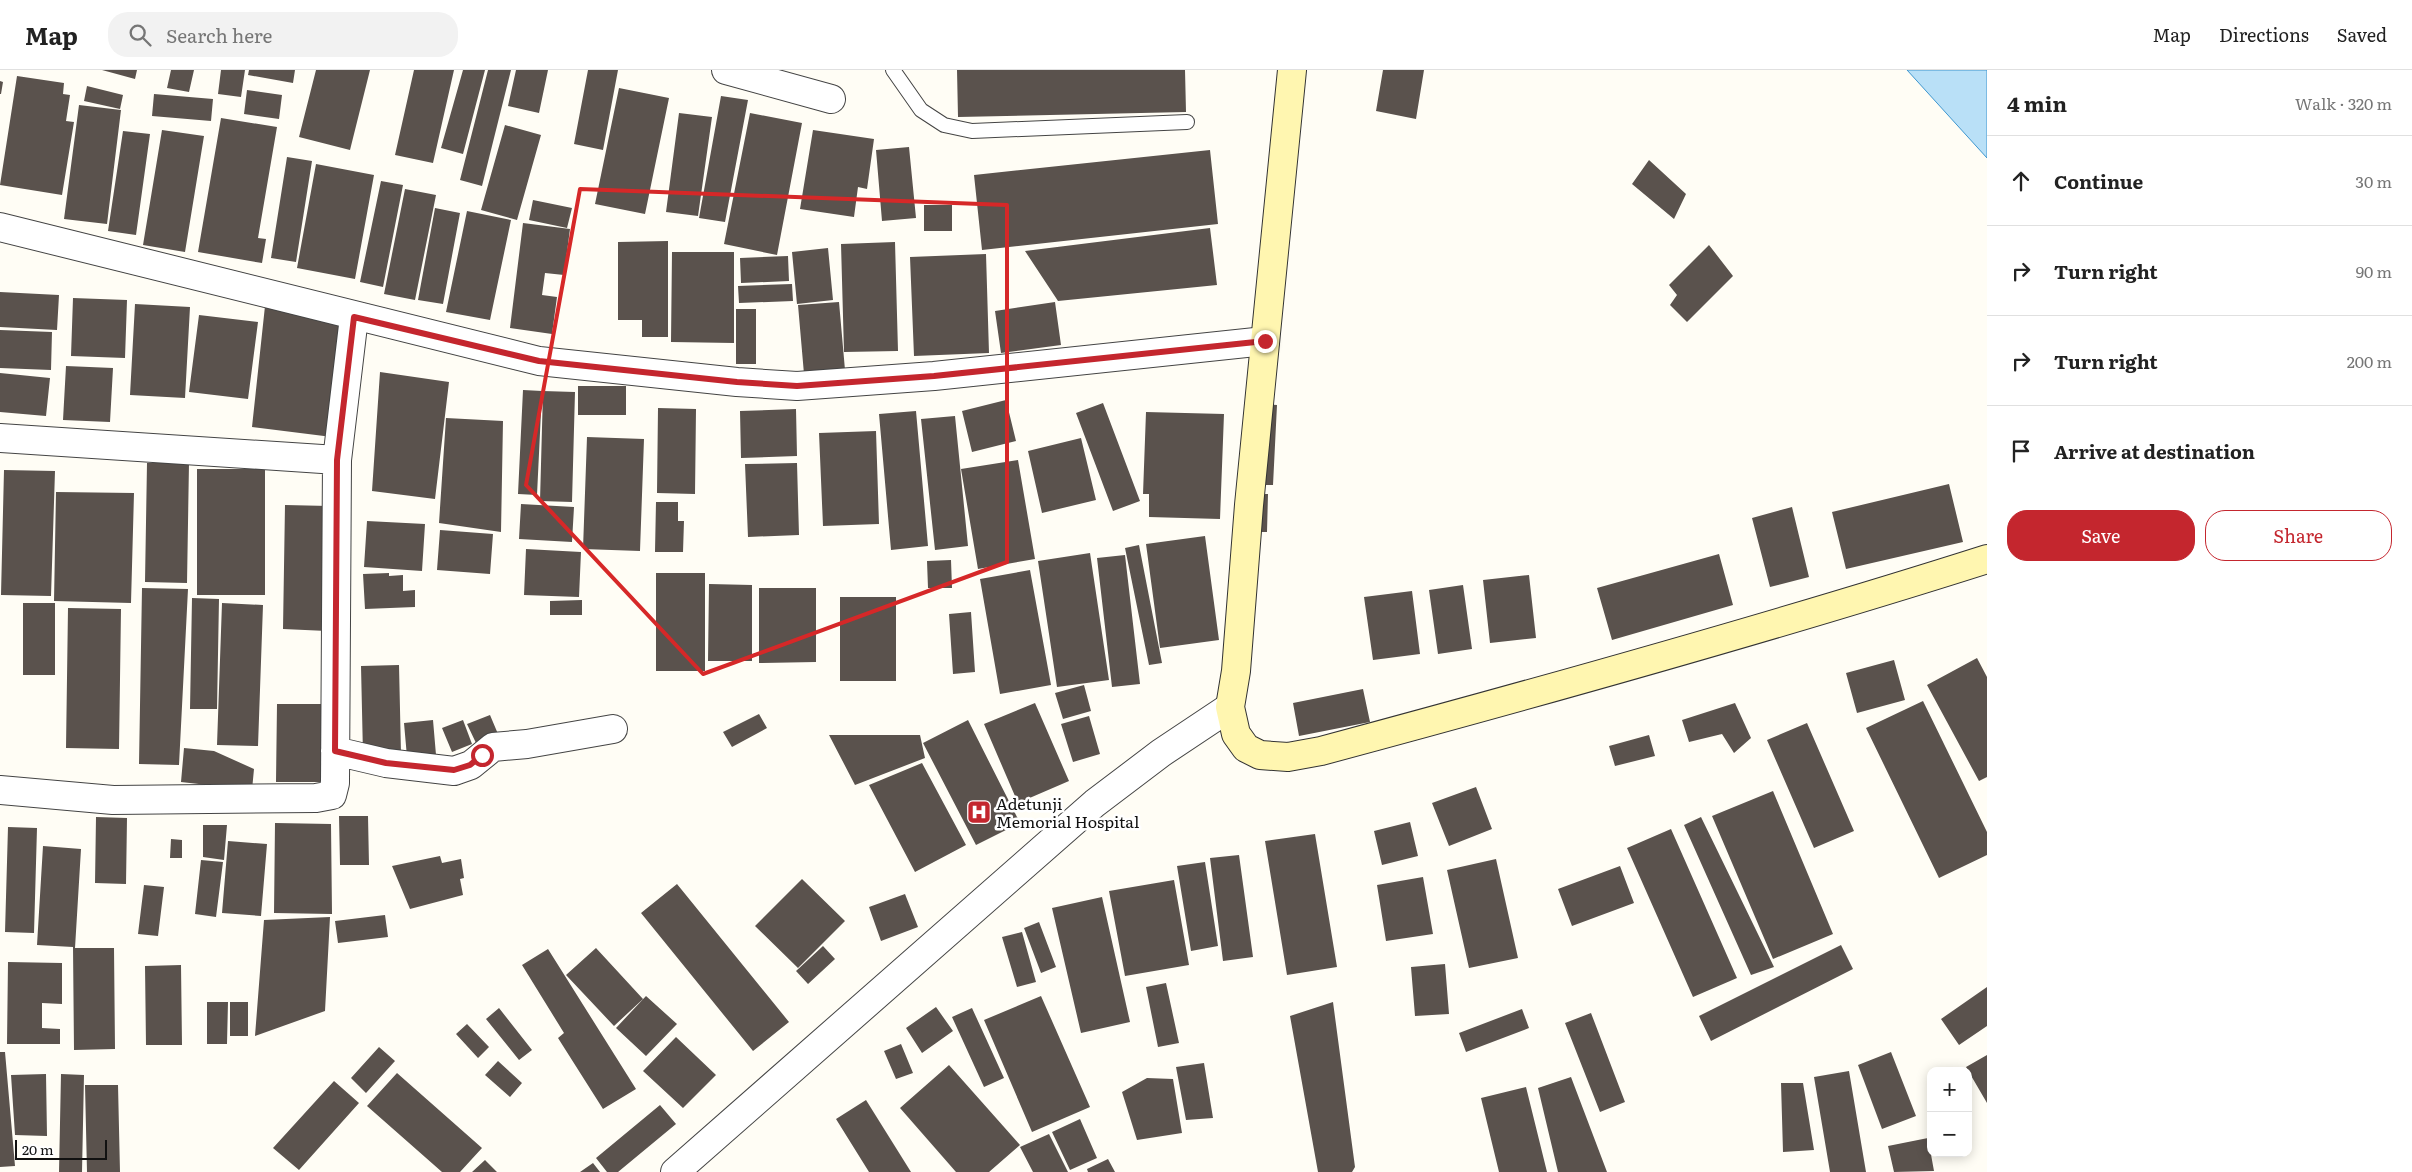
<!DOCTYPE html>
<meta charset="utf-8">
<style>
:root{--surface:#fff;--page:#f2f2f2;--text:#222;--muted:#767676;--line:#e0e0e0;--accent:#c4262e}
body{margin:0;font-family:Literata,serif;background:var(--page);color:var(--text)}
.controls{position:absolute;right:15px;bottom:15px;display:grid;overflow:hidden;border-radius:10px;box-shadow:0 2px 12px #0003}
.controls button{width:45px;height:45px;display:grid;place-items:center;padding:0;border:0;border-bottom:1px solid var(--line);background:var(--surface);color:var(--text);font:25px sans-serif}
.scale{position:absolute;left:15px;bottom:12px;width:92px;box-sizing:border-box;padding-left:5px;border:2px solid #111;border-top:0;font-size:14px;line-height:18px;white-space:nowrap;color:#111;-webkit-text-stroke:4px #fff;paint-order:stroke}
.stop{position:absolute;width:15px;height:15px;margin:-11px;border:4px solid #c4262e;border-radius:50%;background:#fff}
.stop.end{background:#c4262e;border-color:#fff;box-shadow:0 1px 5px #0008}
.list{margin:0;padding:0;list-style:none}
h2{display:flex;justify-content:space-between;align-items:center;height:65px;margin:0;padding:0 20px;font-size:21px}
h2 small{font-size:16px;font-weight:400;color:var(--muted)}
.list li{display:grid;grid-template-columns:32px 1fr auto;gap:15px;align-items:center;box-sizing:border-box;height:90px;padding:0 20px;border-top:1px solid var(--line)}
.list b{display:block;font-size:19px;white-space:nowrap}
.list em{font-size:16px;font-style:normal;color:var(--muted)}
.actions{display:flex;gap:10px;padding:15px 20px}
.actions a{flex:1;padding:11px 0;border:1px solid var(--accent);border-radius:20px;text-align:center;font-size:18px;color:var(--accent)}
.actions .main{background:var(--accent);color:#fff}
.icon{flex:none;width:28px;height:28px;fill:none;stroke:currentColor;stroke-width:2;stroke-linecap:round;stroke-linejoin:round}
.map{position:relative;flex:none;width:1987px;height:1102px;overflow:hidden}
header{display:flex;align-items:center;gap:30px;box-sizing:border-box;height:70px;padding:0 25px;background:var(--surface);border-bottom:1px solid var(--line)}
header strong{font-size:24px}
nav{display:flex;gap:28px;margin-inline-start:auto;font-size:18px}
.search{width:350px;height:45px;background:var(--page);display:flex;align-items:center;gap:12px;box-sizing:border-box;padding:0 18px;border-radius:20px;color:var(--muted);font-size:19px}
main{display:flex}
aside{flex:1;background:var(--surface)}
.map>svg:first-child{display:block}
.water{fill:#b9e0f7;stroke:#3f96cf}
.building{fill:#5a524d}
.lines{fill:none;stroke-linecap:round;stroke-linejoin:round}
.lane-casing{stroke:#444;stroke-width:16}
.street-casing{stroke:#444;stroke-width:30}
.secondary-casing{stroke:#333;stroke-width:30}
.lane{stroke:#fff;stroke-width:14}
.street{stroke:#fff;stroke-width:28}
.secondary{stroke:#fff6b0;stroke-width:28}
.route{stroke:#c4262e;stroke-width:6}
.marked{fill:none;stroke:#d62828;stroke-width:4;stroke-linejoin:round}
.labels{text-anchor:middle;dominant-baseline:central;stroke-width:5;stroke-linejoin:round;paint-order:stroke}
.poi-label{font-size:16px;fill:#111;stroke:#fff;text-anchor:start}
</style>
<header>
<strong>Map</strong>
<div class="search"><svg class="icon" aria-label="search" viewBox="0 0 24 24"><circle cx="10" cy="10" r="6"/><path d="M15 15l6 6"/></svg>Search here</div>
<nav><a>Map</a><a>Directions</a><a>Saved</a></nav>
</header>
<main>
<div class="map">
<svg width="1987" height="1102" viewBox="0 0 1987 1102">
<rect width="100%" height="100%" fill="#fffdf5"/>
<!-- water -->
<path class="water" d="M1907,0H1987V88Z"/>
<!-- building -->
<path class="building" d="M102,0H137L135,9Z
M171,0H194L189,22L167,18Z
M221,0H245L241,27L218,24Z
M249,0H295L293,13L248,5Z
M316,0H370L350,80L299,67Z
M414,0H454L433,93L395,85Z
M463,0H485L463,84L441,78Z
M488,0H511L482,116L460,110Z
M516,0H548L539,43L508,36Z
M588,0H618L603,80L574,74Z
M957,0H1185L1186,42L958,47Z
M1383,0H1424L1416,49L1376,41Z
M17,6L64,13L63,24L70,25L66,51L74,52L62,125L0,115Z
M0,11L3,12L1,24H0Z
M87,16L123,25L120,39L84,31Z
M619,18L669,28L645,144L595,134Z
M247,20L282,25L279,49L244,44Z
M154,24L213,29L211,51L152,46Z
M721,26L748,30L725,152L699,148Z
M79,35L121,40L107,154L64,149Z
M679,43L712,47L698,146L666,142Z
M750,43L802,53L777,185L724,174Z
M221,48L277,57L258,168L266,169L262,193L198,182Z
M505,55L541,65L517,150L481,140Z
M162,60L204,66L185,182L143,175Z
M813,60L874,69L867,119L858,117L854,147L800,139Z
M123,61L150,64L136,165L108,161Z
M909,77L916,148L882,151L876,80Z
M1210,80L1218,154L982,180L974,105Z
M287,87L312,91L296,192L271,188Z
M1649,90L1686,124L1674,149L1632,114Z
M316,94L374,105L355,209L297,198Z
M381,111L403,115L383,217L360,212Z
M405,119L436,125L415,230L384,224Z
M533,130L572,138L567,158L529,150Z
M924,135H952V161H924Z
M435,138L460,143L443,234L418,230Z
M467,141L511,150L490,250L446,242Z
M523,153L570,159L564,205L545,203L542,225L557,227L552,264L510,258Z
M1210,158L1217,215L1058,231L1025,181Z
M668,171V267H642V250H618V172Z
M895,172L898,281L844,282L841,174Z
M1709,175L1733,206L1687,252L1670,235L1677,225L1669,215Z
M828,178L833,230L797,234L792,182Z
M672,182H734V273L671,272Z
M986,184L989,283L914,286L910,187Z
M788,186L789,211L741,213L740,188Z
M792,214L793,231L739,233L738,216Z
M0,222L59,225L57,260L0,257Z
M73,228L127,230L125,288L71,286Z
M839,232L845,300L804,304L798,235Z
M1055,232L1061,275L1001,283L995,241Z
M135,234L190,237L185,328L130,325Z
M265,236L343,256L332,367L252,357Z
M736,239H756V294H736Z
M199,245L258,252L248,329L189,322Z
M0,260L52,262L51,300L0,298Z
M66,296L113,298L110,352L63,350Z
M380,302L449,312L435,429L372,421Z
M0,303L50,308L46,346L0,342Z
M578,316H626V345H578Z
M523,320L542,321L537,425L518,424Z
M543,321L575,322L572,432L540,431Z
M1006,330L1016,371L972,382L962,341Z
M1103,333L1140,431L1113,441L1076,343Z
M1262,334L1277,335L1273,415H1258Z
M658,338L696,339L695,424L657,423Z
M796,339L797,386L741,388L740,341Z
M916,341L928,476L891,480L879,344Z
M1146,342L1224,344L1220,449L1149,447V424H1143Z
M955,346L968,476L935,480L921,349Z
M446,348L503,351L501,462L439,453Z
M876,361L879,454L823,456L819,363Z
M587,367L644,369L640,481L583,479Z
M1081,368L1096,430L1042,443L1028,381Z
M1018,390L1035,489L978,499L961,399Z
M147,393H189L187,513L145,512Z
M797,393L799,465L748,467L745,394Z
M197,399H265V525H197Z
M4,400L55,401L51,526L1,525Z
M1949,414L1963,472L1846,499L1832,442Z
M56,422L134,423L131,533L54,531Z
M1255,424H1268L1267,462H1254Z
M656,432H678V451H684L683,482H655Z
M521,434L574,437L572,472L519,469Z
M285,435L329,436L327,561L283,559Z
M1792,437L1809,507L1770,517L1752,448Z
M367,451L425,454L422,501L364,497Z
M440,460L493,464L490,504L437,500Z
M1205,466L1219,570L1160,578L1146,474Z
M1139,475L1162,593L1149,595L1125,478Z
M526,479L581,482L579,527L524,525Z
M1090,483L1109,610L1057,617L1038,491Z
M1719,484L1733,535L1612,570L1597,518Z
M1125,485L1140,614L1112,617L1097,488Z
M951,490L952,518H928L927,491Z
M1030,500L1051,615L1000,624L980,509Z
M389,503V506L403,505V521L415,520V537L365,539L363,504Z
M656,503H705V601H656Z
M1529,505L1536,568L1490,573L1483,510Z
M709,514L752,515V591H708Z
M1463,515L1472,579L1438,584L1429,520Z
M142,518L188,519L179,695L139,694Z
M759,518H816V592L759,593Z
M1412,521L1420,584L1373,590L1364,527Z
M840,527H896V611H840Z
M192,528L219,529L217,639H190Z
M582,530V545H550V531Z
M23,533H55V605H23Z
M222,533L263,535L258,676L217,675Z
M68,538L121,539L119,679L66,678Z
M971,542L975,602L953,604L949,544Z
M1977,588L1987,607V707L1979,711L1927,615Z
M1894,590L1905,630L1857,643L1846,603Z
M399,595L401,684L363,685L361,596Z
M1084,615L1091,641L1063,649L1055,623Z
M1363,619L1370,652L1299,666L1293,633Z
M1923,631L1987,762V785L1939,808L1866,658Z
M1035,633L1069,711L1018,733L984,654Z
M1735,633L1751,668L1734,683L1722,664L1689,672L1682,650Z
M277,634H326L325,712H276Z
M759,644L767,658L732,677L723,662Z
M490,645L498,664L476,673L467,654Z
M1089,646L1100,684L1073,692L1061,654Z
M433,650L436,685L407,687L404,653Z
M463,650L472,674L452,682L442,658Z
M968,650L1020,753L976,775L923,673Z
M1807,653L1854,761L1814,778L1767,670Z
M829,665H920L925,688L855,715Z
M1649,665L1655,686L1615,696L1609,676Z
M184,678L214,681L254,699L252,720L181,712Z
M922,693L966,775L915,802L869,715Z
M1476,717L1492,759L1449,776L1432,733Z
M1773,721L1833,864L1773,889L1712,746Z
M339,746H368L369,795H340Z
M96,747L127,748L126,814L95,813Z
M1701,747L1774,897L1751,905L1684,755Z
M1410,752L1418,786L1382,795L1374,761Z
M275,753L331,754L332,844L274,843Z
M203,755H227L224,790L203,787Z
M8,757L37,758L34,863L5,862Z
M1671,759L1737,908L1693,927L1627,778Z
M1315,764L1337,897L1287,905L1265,771Z
M171,769L182,770V788H170Z
M228,771L267,774L261,846L222,843Z
M43,776L81,779L75,878H114L115,979L74,980L73,877L37,875Z
M1239,785L1253,887L1223,891L1210,788Z
M440,786L442,793L461,789L464,808L460,809L463,825L410,839L392,796Z
M1496,789L1518,888L1469,898L1447,800Z
M201,790L223,792L216,847L195,844Z
M1205,792L1218,876L1191,881L1177,796Z
M1620,796L1634,833L1572,856L1558,819Z
M1423,807L1433,864L1386,871L1377,815Z
M802,809L845,851L798,898L755,856Z
M1174,810L1189,895L1125,906L1109,821Z
M677,814L789,952L753,981L641,843Z
M144,815L164,817L158,866L138,864Z
M905,824L918,857L881,871L869,837Z
M1102,827L1130,952L1081,963L1052,838Z
M385,845L388,867L338,873L335,851Z
M330,847L325,941L255,966L264,850Z
M1039,852L1056,897L1041,903L1024,858Z
M1022,862L1036,912L1017,917L1002,867Z
M1841,875L1853,899L1711,971L1699,946Z
M823,876L835,889L808,914L796,901Z
M596,878L643,929L614,956L566,905Z
M548,879L636,1019L603,1039L558,968L564,963L522,895Z
M8,892L62,893V934L42,933V958L60,959V974H7Z
M1445,894L1449,944L1415,946L1411,897Z
M181,895L182,975H146L145,896Z
M1166,913L1179,973L1158,977L1146,917Z
M1987,917V956L1959,975L1941,949Z
M646,926L677,954L646,986L616,958Z
M1041,926L1090,1037L1032,1062L984,950Z
M207,932H228L227,974H207Z
M230,932H248V966H230Z
M1333,932L1355,1097L1352,1102H1318L1290,946Z
M936,937L953,961L922,983L906,958Z
M499,938L532,980L519,990L486,949Z
M972,938L1004,1008L984,1017L952,947Z
M1522,939L1529,958L1466,982L1459,963Z
M1591,943L1625,1032L1600,1042L1565,953Z
M467,954L489,977L478,988L456,964Z
M676,967L716,1005L683,1038L643,1001Z
M901,974L913,1003L896,1009L884,981Z
M379,977L395,991L366,1023L351,1008Z
M0,982H5L15,1096L0,1097Z
M1891,982L1916,1046L1882,1059L1858,995Z
M1987,985V1033L1966,997Z
M498,991L522,1013L510,1027L485,1005Z
M1204,993L1213,1048L1186,1050L1176,997Z
M949,995L1020,1075L989,1102H956L900,1038Z
M1849,1001L1866,1102H1830L1814,1007Z
M397,1003L482,1078L460,1102H442L367,1036Z
M46,1004L47,1066L15,1065L11,1005Z
M61,1004L84,1005L82,1102H59Z
M1571,1007L1607,1102H1558L1538,1018Z
M1147,1008L1173,1009L1182,1063L1137,1070L1122,1022Z
M334,1011L359,1033L299,1100L273,1078Z
M1781,1013H1803L1814,1080L1783,1082Z
M85,1015H118L120,1102H87Z
M1526,1017L1547,1102H1499L1481,1028Z
M866,1030L911,1102H869L836,1049Z
M660,1035L676,1054L618,1102H607L596,1088Z
M1080,1049L1097,1088L1070,1100L1052,1062Z
M1049,1064L1068,1102H1033L1020,1077Z
M1928,1068L1934,1101L1894,1102L1888,1076Z
M1108,1089L1115,1102H1088L1087,1099Z
M485,1090L497,1102H472Z
M593,1093L600,1102H580Z"/>
<g class="lines">
<!-- lane casing -->
<g class="lane-casing">
<path id="lane" d="M893,0L921,40L944,55L972,61L1187,52"/>
</g>
<!-- street casing -->
<g class="street-casing">
<path id="street" d="M726,0L831,29
M0,157L539,291L737,312L797,316L934,306L1265,271
M0,368L337,390
M335,681L386,693L454,701L471,695L493,677L527,674L613,659
M0,720L113,730L316,728L332,725L335,713L337,390L354,247
M675,1102L1095,733L1161,683L1230,637"/>
</g>
<!-- secondary casing -->
<g class="secondary-casing">
<path id="secondary" d="M1292,0L1249,435L1236,601L1230,637L1236,664L1246,678L1260,685L1288,687L1321,681C1544,621 1767,559 1987,489"/>
</g>
<!-- lane -->
<use href="#lane" class="lane"/>
<!-- street -->
<use href="#street" class="street"/>
<!-- secondary -->
<use href="#secondary" class="secondary"/>
</g>
<g class="lines">
<!-- route -->
<path class="route" d="M482,685L470,695L454,700L386,693L335,681L337,390L354,247L539,291L737,312L797,316L934,306L1265,271"/>
</g>
<!-- marked area -->
<path class="marked" d="M580,119L1007,135V492L703,604L526,415Z"/>
<!-- icons -->
<defs>
<g id="hospital-square" transform="scale(1.25)"><rect x="-9" y="-9" width="18" height="18" rx="4" fill="#c4262e" stroke="#fff"/><path d="M-5-5h3v3.5h4V-5h3V5h-3V1.5h-4V5h-3Z" fill="#fff"/></g>
</defs>
<g fill-rule="evenodd">
<use href="#hospital-square" x="979" y="742"/>
</g>
<g class="labels">
<!-- poi labels -->
<g class="poi-label">
<text x="996" y="733">Adetunji<tspan x="996" dy="18">Memorial Hospital</tspan></text>
</g>
</g>
</svg>
<div class="controls">
<button>+</button>
<button>−</button>
</div>
<div class="scale">20 m</div>
<div class="stop" style="left:482px;top:685px"></div>
<div class="stop end" style="left:1265px;top:271px"></div>
</div>
<aside>
<h2>4 min<small>Walk · 320 m</small></h2>
<ul class="list">
<li><svg class="icon" aria-label="ahead" viewBox="0 0 24 24"><path d="M12 20V5M6 11l6-6 6 6"/></svg><div><b>Continue</b></div><em>30 m</em></li>
<li><svg class="icon" aria-label="right" viewBox="0 0 24 24"><path d="M7 20v-9h11M14 6l5 5-5 5"/></svg><div><b>Turn right</b></div><em>90 m</em></li>
<li><svg class="icon" aria-label="right" viewBox="0 0 24 24"><path d="M7 20v-9h11M14 6l5 5-5 5"/></svg><div><b>Turn right</b></div><em>200 m</em></li>
<li><svg class="icon" aria-label="arrive" viewBox="0 0 24 24"><path d="M6 21V4h12l-3 4 3 4H6"/></svg><div><b>Arrive at destination</b></div></li>
</ul>
<div class="actions"><a class="main">Save</a><a>Share</a></div>
</aside>
</main>
